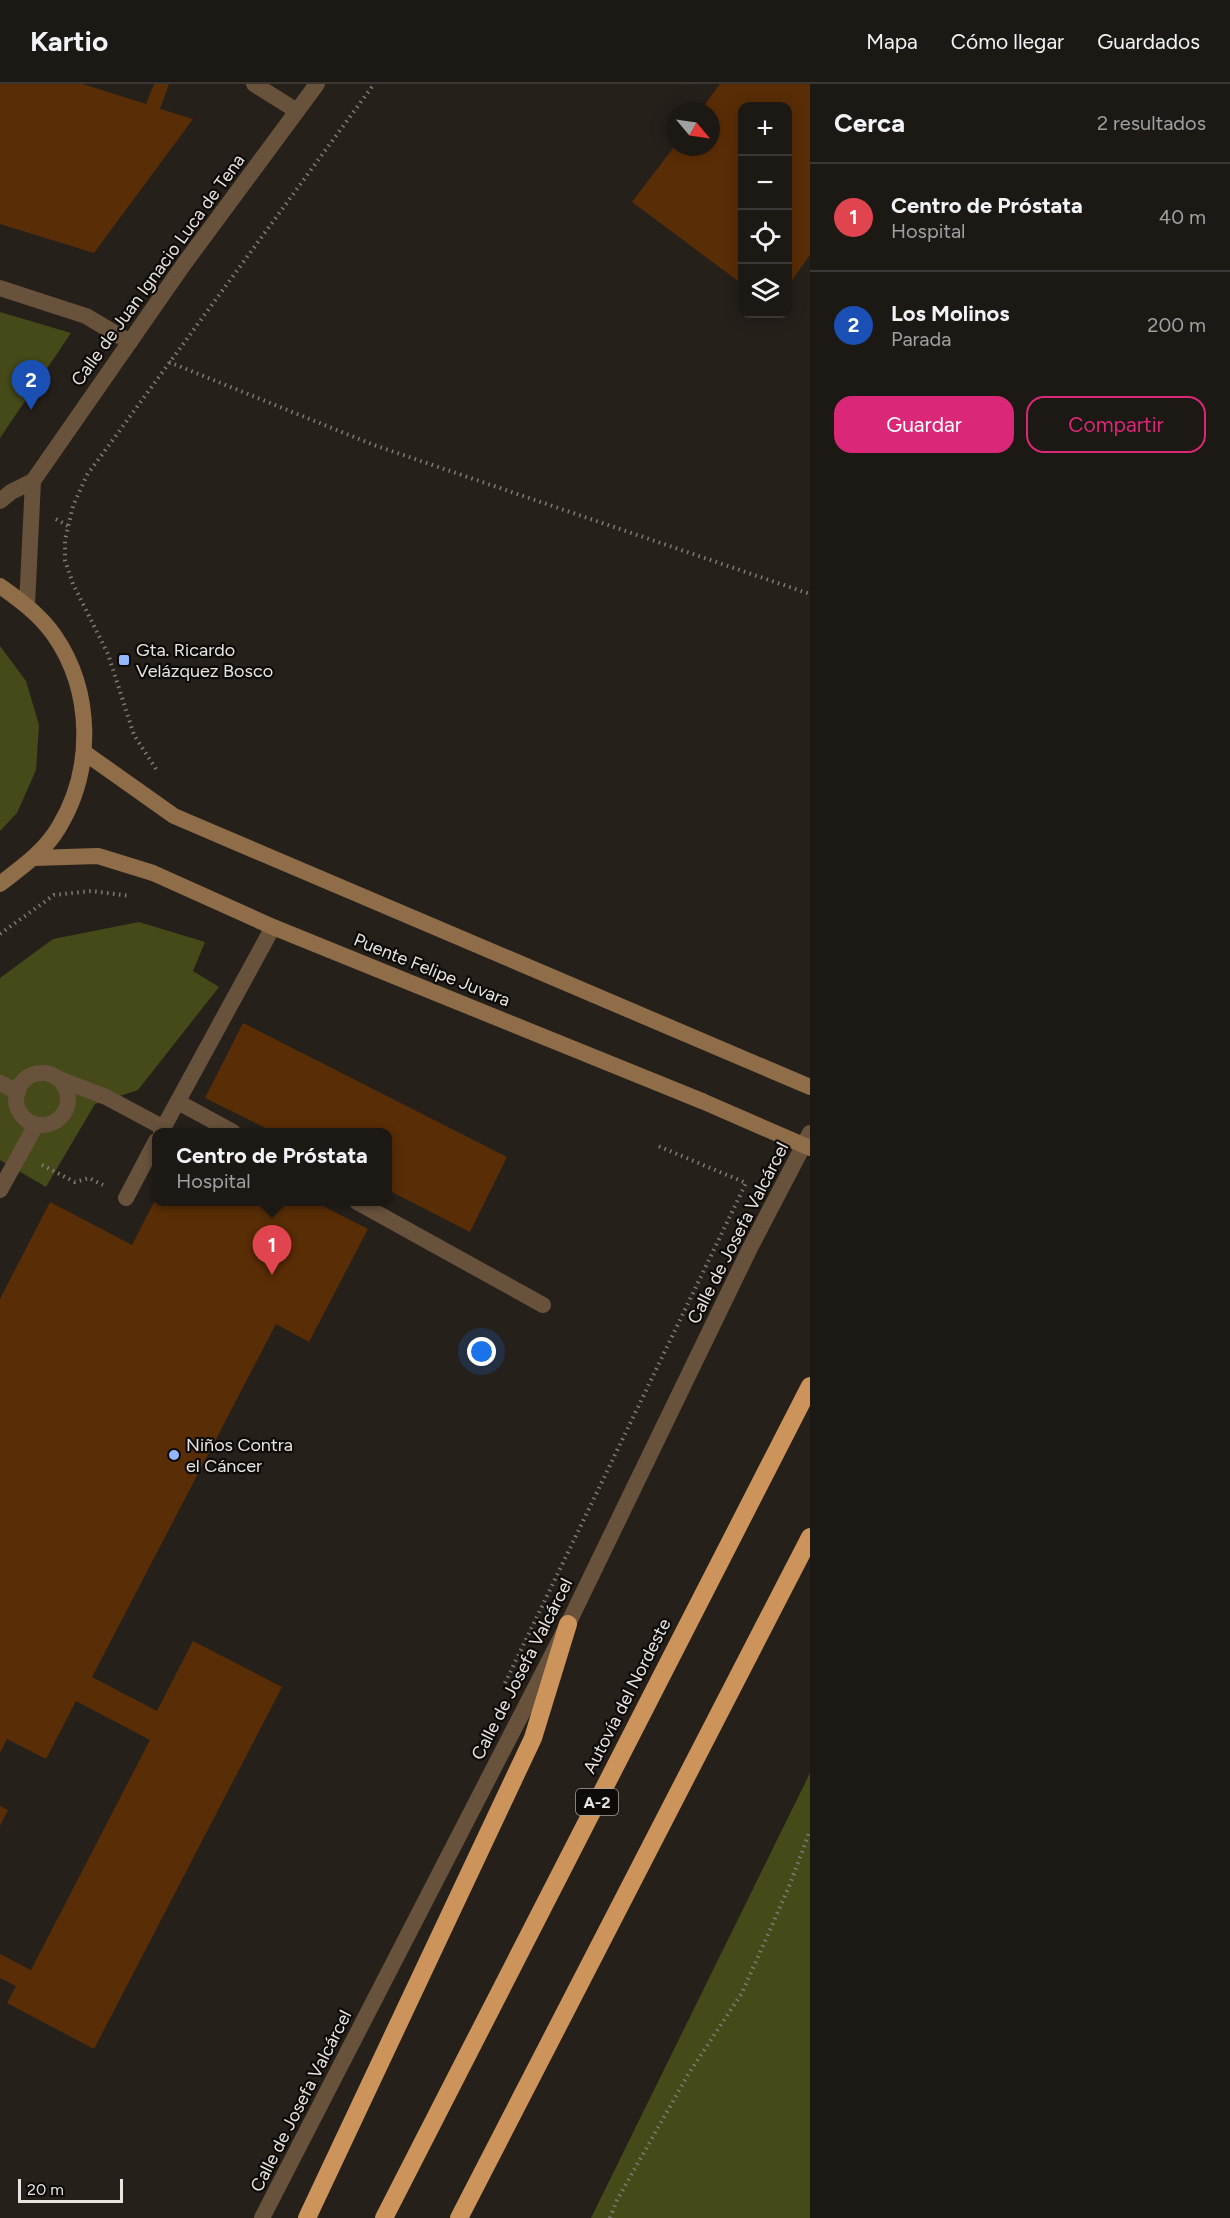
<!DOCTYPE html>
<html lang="es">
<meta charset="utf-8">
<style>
:root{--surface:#1c1814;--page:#292522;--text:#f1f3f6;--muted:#a0a0a0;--line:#3a3734;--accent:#db2777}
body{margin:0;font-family:Figtree,sans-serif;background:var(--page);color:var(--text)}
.controls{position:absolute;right:18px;top:18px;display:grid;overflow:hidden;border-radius:12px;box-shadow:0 3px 15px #0003}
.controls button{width:54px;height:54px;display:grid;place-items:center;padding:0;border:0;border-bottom:2px solid var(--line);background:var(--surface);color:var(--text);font:30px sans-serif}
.compass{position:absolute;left:666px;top:18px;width:54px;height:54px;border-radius:50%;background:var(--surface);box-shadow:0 3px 15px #0003;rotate:119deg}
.scale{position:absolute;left:18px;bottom:15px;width:105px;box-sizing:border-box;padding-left:6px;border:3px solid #e8e4e1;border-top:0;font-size:16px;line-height:21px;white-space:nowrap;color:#e8e4e1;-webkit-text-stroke:4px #0d0a08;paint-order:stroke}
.you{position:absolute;left:482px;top:1268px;width:21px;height:21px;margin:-15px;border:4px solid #fff;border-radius:50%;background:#1a73e8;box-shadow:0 0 0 9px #1a73e833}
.badge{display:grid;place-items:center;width:39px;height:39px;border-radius:50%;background:var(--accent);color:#fff;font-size:20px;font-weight:700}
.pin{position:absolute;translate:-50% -50px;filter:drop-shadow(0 2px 3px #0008)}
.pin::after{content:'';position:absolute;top:32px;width:21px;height:18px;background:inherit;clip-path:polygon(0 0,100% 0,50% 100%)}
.popup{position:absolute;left:152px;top:1044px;width:240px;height:78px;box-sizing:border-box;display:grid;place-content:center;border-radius:12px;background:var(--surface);filter:drop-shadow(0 2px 4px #0005);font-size:20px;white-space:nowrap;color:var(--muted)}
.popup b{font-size:22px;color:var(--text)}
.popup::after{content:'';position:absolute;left:50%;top:100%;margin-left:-12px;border:12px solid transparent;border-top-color:var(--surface)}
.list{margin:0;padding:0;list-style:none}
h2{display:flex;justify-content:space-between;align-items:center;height:78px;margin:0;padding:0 24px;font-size:26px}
h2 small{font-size:20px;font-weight:400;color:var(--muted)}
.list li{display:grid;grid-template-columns:39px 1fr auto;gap:18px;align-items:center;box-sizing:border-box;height:108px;padding:0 24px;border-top:2px solid var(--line)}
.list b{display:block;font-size:22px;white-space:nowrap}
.list p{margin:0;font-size:20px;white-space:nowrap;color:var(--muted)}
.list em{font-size:20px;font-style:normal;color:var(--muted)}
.actions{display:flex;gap:12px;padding:18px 24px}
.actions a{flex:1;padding:14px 0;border:2px solid var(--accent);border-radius:18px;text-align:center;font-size:21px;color:var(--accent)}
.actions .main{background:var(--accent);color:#fff}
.icon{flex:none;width:33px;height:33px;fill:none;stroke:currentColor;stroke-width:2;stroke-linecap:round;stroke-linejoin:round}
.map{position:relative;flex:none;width:810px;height:2134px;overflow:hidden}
header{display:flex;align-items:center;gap:36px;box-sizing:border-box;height:84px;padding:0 30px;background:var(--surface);border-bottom:2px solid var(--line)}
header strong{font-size:28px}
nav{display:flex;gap:33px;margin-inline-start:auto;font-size:21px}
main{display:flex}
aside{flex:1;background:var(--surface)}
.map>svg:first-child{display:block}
.green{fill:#454a18}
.building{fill:#592d06}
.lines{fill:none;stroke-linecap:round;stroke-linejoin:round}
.path{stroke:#807b77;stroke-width:4;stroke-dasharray:1.5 4.5;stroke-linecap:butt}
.service{stroke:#68523c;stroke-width:16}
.minor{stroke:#68523c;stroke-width:16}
.tertiary{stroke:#68523c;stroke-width:16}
.secondary{stroke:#906d49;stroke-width:16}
.motorway{stroke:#cc945a;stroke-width:18}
.secondary-bridge{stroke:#906d49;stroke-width:16}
.poi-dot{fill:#94b7fd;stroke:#0d0a08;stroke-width:2}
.labels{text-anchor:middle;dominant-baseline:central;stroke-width:4.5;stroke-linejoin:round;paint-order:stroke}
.shield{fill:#0d0a08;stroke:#a6a3a0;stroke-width:1.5}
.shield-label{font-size:16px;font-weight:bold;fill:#e8e4e1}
.street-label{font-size:18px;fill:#e8e4e1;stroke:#0d0a08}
.poi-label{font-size:18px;fill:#e8e4e1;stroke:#0d0a08;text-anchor:start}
</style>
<header>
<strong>Kartio</strong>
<nav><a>Mapa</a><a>Cómo llegar</a><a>Guardados</a></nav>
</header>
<main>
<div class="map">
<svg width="810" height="2134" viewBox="0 0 810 2134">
<rect width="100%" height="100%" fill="#26201b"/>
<!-- green -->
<path class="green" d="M0,228L71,249L0,354Z
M0,562L26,597L39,641L36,686L17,729L0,747Z
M139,838L205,858L193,887L219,903L138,1006L95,1020L46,1103L0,1076V894L53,855Z
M810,1689V2134H591Z"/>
<!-- building -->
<path class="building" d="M0,0H83L146,20L154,0H169L160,25L193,35L94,169L0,140Z
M720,0H810V171L788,202V22H742V200L632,118L674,63H711V27H700Z
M243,939L507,1073L470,1148L388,1106V1048H274L205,1014Z
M156,1114V1118H315L368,1145L309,1258L276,1240L92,1593L157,1627L193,1557L282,1603L94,1965L7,1919L16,1902L0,1894V1870L31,1886L150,1656L76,1617L46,1675L7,1655L0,1669V1215L50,1118L132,1161Z
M0,1722L8,1726L0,1742Z"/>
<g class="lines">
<!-- path -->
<path class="path" d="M169,278L374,361L810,510
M56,435L68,442
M156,685L134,651L108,570L73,500L65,476V456L73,422L87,391L374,0
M0,850L54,811L91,807L130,812
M42,1081L75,1098L89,1094L103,1101
M505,1599L746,1099L658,1062
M610,2134L617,2116L689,1989L742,1909L788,1805L810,1747"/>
<!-- service -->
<path class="service" d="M16 1015a26 26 0 1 1 52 0a26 26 0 1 1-52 0Z
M59,995L106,1013L164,1044
M0,999L18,1008
M178,1018L233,1048
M161,1048L273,843
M0,1106L36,1041
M126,1114L156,1057
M357,1118L543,1221"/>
<!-- minor -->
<path class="minor" d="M254,0L297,27
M0,204L86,232L130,258
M262,2134L568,1540L750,1164L810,1049"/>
<!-- tertiary -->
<path class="tertiary" d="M0,417L11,408L33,397
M27,521L33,397L184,180L317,0"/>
<!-- secondary -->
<path class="secondary" d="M0,502C20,516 40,531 54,551C93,607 94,685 59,743C45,767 22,783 0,800
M85,669L174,732L810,1003
M34,774L98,772L153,789L273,843L702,1017"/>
<!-- motorway -->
<path class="motorway" d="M307,2134L533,1654L568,1540
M384,2134L810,1302
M459,2134L810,1453"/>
<!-- secondary-bridge -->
<path class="secondary-bridge" d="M702,1017L810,1064"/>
</g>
<!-- markers -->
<g class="poi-dot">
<rect x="118" y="570" width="12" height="12" rx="3"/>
<circle cx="174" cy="1371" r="6"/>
</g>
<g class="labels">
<!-- shield labels -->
<rect class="shield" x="576" y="1705" width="42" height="26" rx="4.5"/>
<g class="shield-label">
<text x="597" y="1718">A-2</text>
</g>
<!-- street labels -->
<g class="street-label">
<text transform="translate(158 186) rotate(-54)">Calle de Juan Ignacio Luca de Tena</text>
<text transform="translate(432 886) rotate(22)">Puente Felipe Juvara</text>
<text transform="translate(738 1149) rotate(-63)">Calle de Josefa Valcárcel</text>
<text transform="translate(522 1585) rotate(-63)">Calle de Josefa Valcárcel</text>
<text transform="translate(627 1612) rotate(-63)">Autovía del Nordeste</text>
<text transform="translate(301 2017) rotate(-63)">Calle de Josefa Valcárcel</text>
</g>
<!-- poi labels -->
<g class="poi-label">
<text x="136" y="566">Gta. Ricardo<tspan x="136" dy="21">Velázquez Bosco</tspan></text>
<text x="186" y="1361">Niños Contra<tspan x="186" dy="21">el Cáncer</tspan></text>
</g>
</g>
</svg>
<div class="controls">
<button>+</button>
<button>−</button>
<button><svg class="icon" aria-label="locate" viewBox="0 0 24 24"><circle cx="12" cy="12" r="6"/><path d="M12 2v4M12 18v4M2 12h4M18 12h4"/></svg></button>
<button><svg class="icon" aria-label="layers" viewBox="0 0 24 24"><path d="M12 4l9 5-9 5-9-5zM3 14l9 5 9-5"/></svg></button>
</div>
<svg class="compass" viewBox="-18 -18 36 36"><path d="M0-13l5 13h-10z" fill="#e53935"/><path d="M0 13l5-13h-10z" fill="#a0a0a0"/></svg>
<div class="scale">20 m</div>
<div class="you"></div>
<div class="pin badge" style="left:272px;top:1191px;background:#e0444e">1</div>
<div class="popup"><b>Centro de Próstata</b>Hospital</div>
<div class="pin badge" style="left:31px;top:326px;background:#1a4fb4">2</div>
</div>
<aside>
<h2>Cerca<small>2 resultados</small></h2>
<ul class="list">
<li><span class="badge" style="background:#e0444e">1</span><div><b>Centro de Próstata</b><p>Hospital</p></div><em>40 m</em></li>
<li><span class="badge" style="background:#1a4fb4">2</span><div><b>Los Molinos</b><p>Parada</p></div><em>200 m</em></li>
</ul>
<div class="actions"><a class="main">Guardar</a><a>Compartir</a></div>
</aside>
</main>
